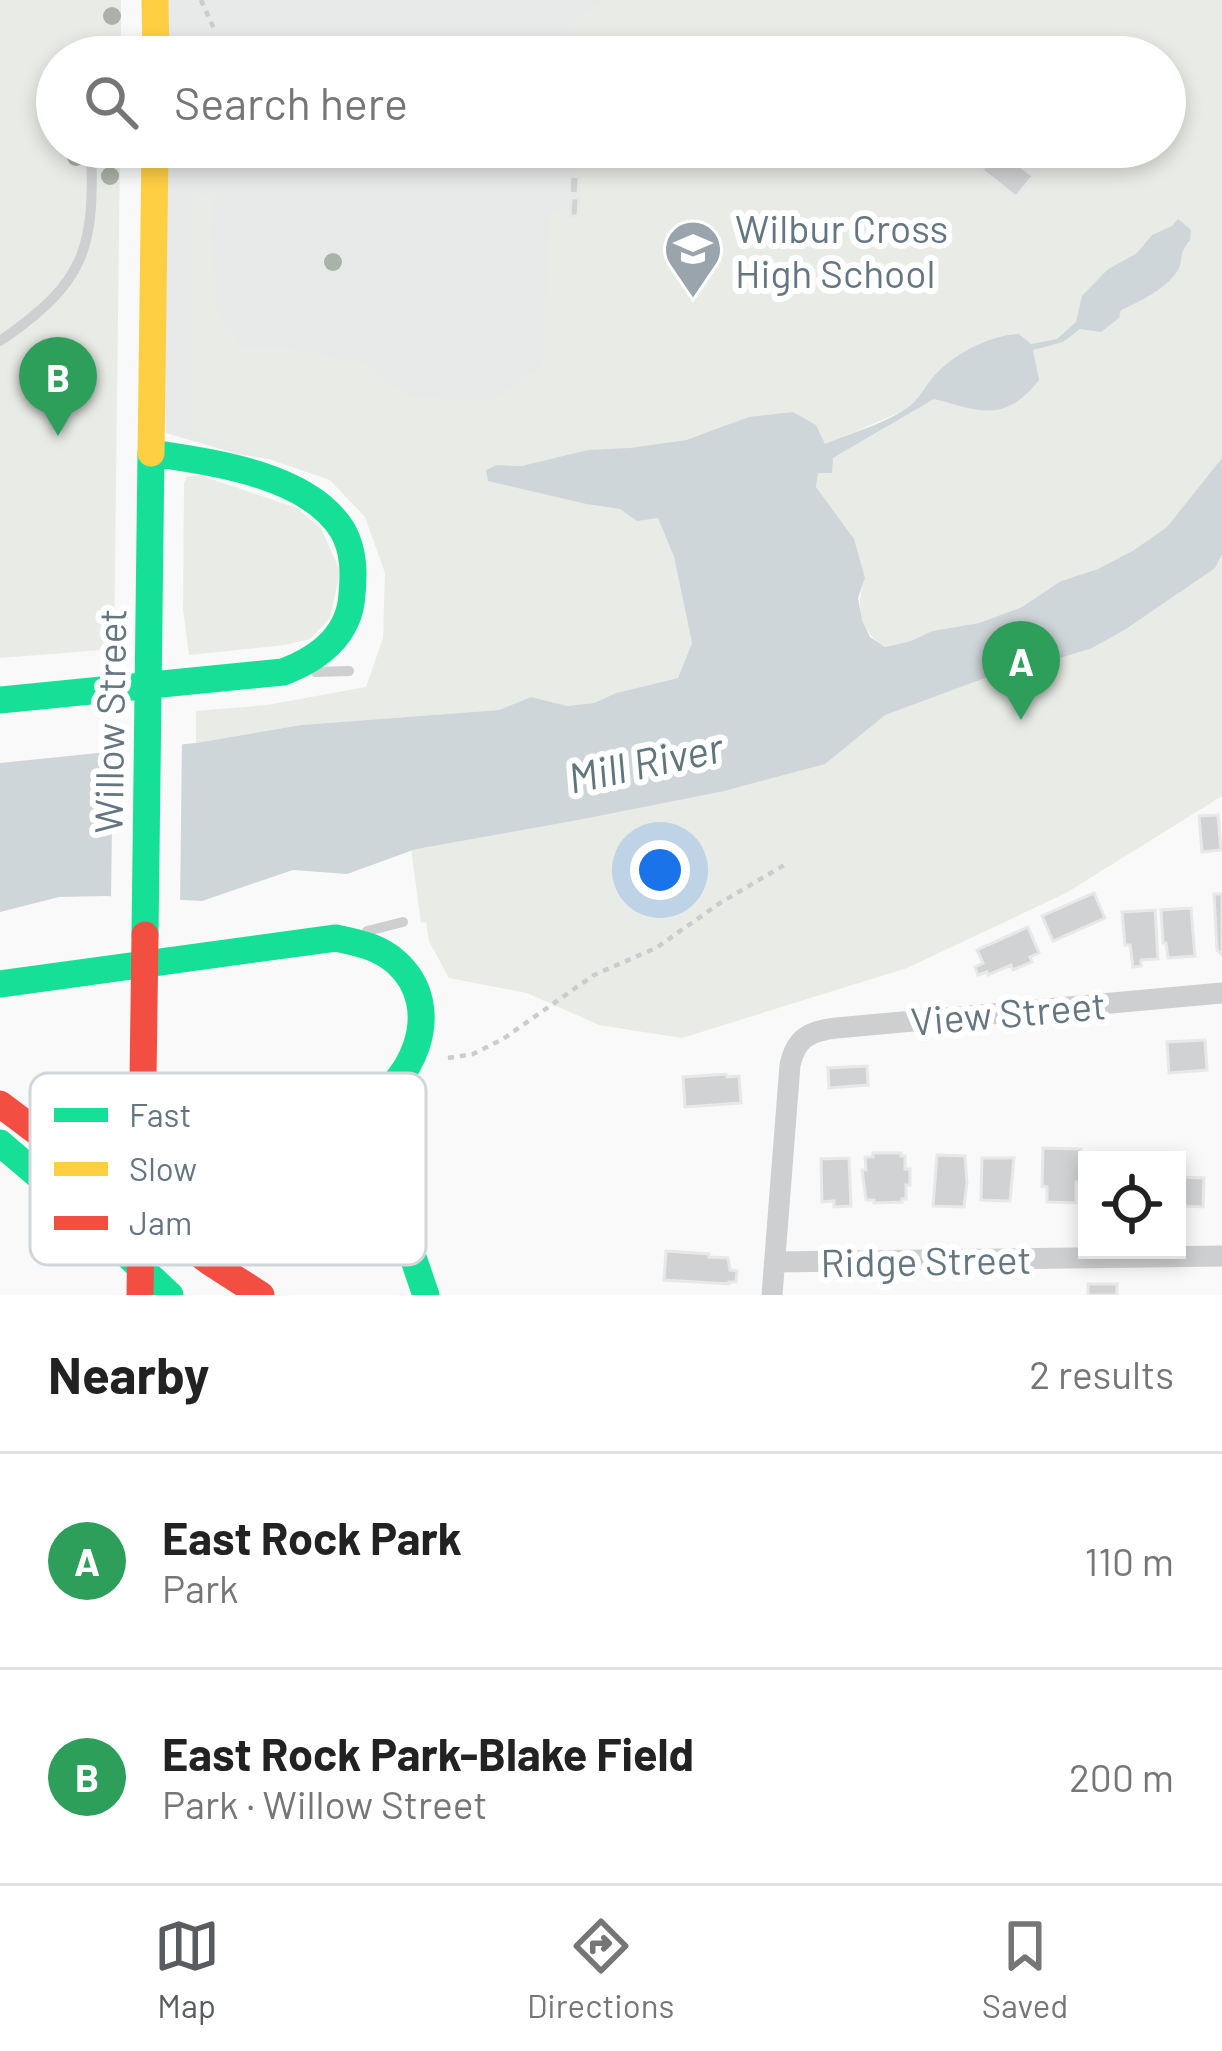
<!DOCTYPE html>
<meta charset="utf-8">
<style>
:root{--surface:#fff;--page:#f6f6f6;--text:#222;--muted:#767676;--line:#e0e0e0;--accent:#585c60}
body{margin:0;font-family:Barlow,sans-serif;background:var(--page);color:var(--text)}
.controls{position:absolute;right:36px;bottom:36px;display:grid;overflow:hidden;border-radius:0px;box-shadow:0 6px 18px #0003}
.controls button{width:108px;height:108px;display:grid;place-items:center;padding:0;border:0;border-bottom:3px solid var(--line);background:var(--surface);color:var(--text);font:60px sans-serif}
.you{position:absolute;left:660px;top:870px;width:42px;height:42px;margin:-30px;border:9px solid #fff;border-radius:50%;background:#1a73e8;box-shadow:0 0 0 18px #1a73e833}
.badge{display:grid;place-items:center;width:78px;height:78px;border-radius:50%;background:var(--accent);color:#fff;font-size:39px;font-weight:700}
.pin{position:absolute;translate:-50% -99px;filter:drop-shadow(0 3px 6px #0008)}
.pin::after{content:'';position:absolute;top:63px;width:42px;height:36px;background:inherit;clip-path:polygon(0 0,100% 0,50% 100%)}
.list{margin:0;padding:0;list-style:none}
h2{display:flex;justify-content:space-between;align-items:center;height:156px;margin:0;padding:0 48px;font-size:51px}
h2 small{font-size:39px;font-weight:400;color:var(--muted)}
.list li{display:grid;grid-template-columns:78px 1fr auto;gap:36px;align-items:center;box-sizing:border-box;height:216px;padding:0 48px;border-top:3px solid var(--line)}
.list b{display:block;font-size:45px;white-space:nowrap}
.list p{margin:0;font-size:39px;white-space:nowrap;color:var(--muted)}
.list em{font-size:39px;font-style:normal;color:var(--muted)}
.icon{flex:none;width:66px;height:66px;fill:none;stroke:currentColor;stroke-width:2;stroke-linecap:round;stroke-linejoin:round}
.map{position:relative;flex:none;width:1222px;height:1295px;overflow:hidden}
.search{position:absolute;background:var(--surface);box-shadow:0 6px 18px #0003;left:36px;right:36px;top:36px;height:132px;display:flex;align-items:center;gap:30px;box-sizing:border-box;padding:0 42px;border-radius:66px;color:var(--muted);font-size:45px}
.sheet{height:588px;background:var(--surface)}
nav{display:flex;justify-content:space-around;align-items:center;box-sizing:border-box;height:168px;border-top:3px solid var(--line);background:var(--surface);font-size:33px;color:var(--muted)}
nav a{display:grid;justify-items:center;gap:6px}
nav .on{color:var(--accent)}
.map>svg:first-child{display:block}
.built{fill:#e8e9e9}
.green{fill:#e8ebe6}
.water{fill:#ced6d9}
.pier{fill:#f9f9f9}
.building{fill:#d0d2d3;stroke:#e8e8e8;stroke-width:3}
.lines{fill:none;stroke-linecap:round;stroke-linejoin:round}
.path{stroke:#cbcccd;stroke-width:4.5;stroke-dasharray:6 6;stroke-linecap:butt}
.lane{stroke:#cecfd0;stroke-width:10}
.street{stroke:#cecfd0;stroke-width:21}
.fast{stroke:#16e098;stroke-width:27}
.slow{stroke:#ffcf43;stroke-width:27}
.jam{stroke:#f24e42;stroke-width:27}
.tree{fill:#a9b3a7}
.labels{text-anchor:middle;dominant-baseline:central;stroke-width:12;stroke-linejoin:round;paint-order:stroke}
.poi-label{font-size:39px;fill:#657683;stroke:#fff;text-anchor:start}
.street-label{font-size:39px;fill:#657683;stroke:#fff}
.water-label{font-size:42px;font-style:italic;fill:#60757c;stroke:#fff}
.key{fill:#fff;stroke:#d1d6da;stroke-width:3}
.key-label{font-size:33px;fill:#657683}
</style>
<div class="map">
<svg width="1222" height="1295" viewBox="0 0 1222 1295">
<rect width="100%" height="100%" fill="#f9f9f9"/>
<!-- built -->
<path class="built" d="M158,0H1222V376L347,471L237,454L166,433L161,147H1165V57H159Z"/>
<!-- green -->
<path class="green" d="M0,0H121V57H57V147H120L114,649L0,658Z
M602,0H1222V458L1167,527L1134,550L1098,569L1061,581L1022,607L979,623L932,631L911,641L884,647C858,629 856,606 865,577L816,487L818,472L833,458L934,399L1033,350L1062,342L1080,329L1102,332L1119,318L1121,310C1139,302 1169,287 1178,268C1184,257 1181,252 1190,241L1172,226L1152,236L1137,253L1107,270L1082,296L1076,322L1057,339L1031,344H982L937,373L920,398L905,410L825,445L792,412L749,417L686,440L522,466L497,465L489,481L586,504L620,509L637,520L658,518L674,557L692,643L678,678L616,693L594,703L568,706L531,697L499,710L301,725L196,743V711L267,705L366,687L383,638L385,573L365,517L330,480L192,433L191,193L215,194L211,234L219,315L242,348H286L362,362L408,396L490,401L542,366L549,215L562,207L568,212V147H1165V57H566V27Z
M199,475L297,508L321,528L340,571L330,618L310,639L284,645L189,655L183,609L184,483L187,477Z
M1222,519V796L1066,893L907,968L682,1038L599,1025L527,993L449,978L429,941L426,922L421,923L408,826L1020,632Z"/>
<!-- water -->
<path class="water" d="M1178,219L1191,230C1189,248 1192,234 1184,249C1180,255 1182,262 1179,268C1170,287 1139,302 1121,310L1119,318L1101,332L1080,329L1063,342L1033,350L1039,380C1004,424 981,411 934,399L833,458L832,473H818L816,487L854,539L865,578L858,598L862,620L870,637L885,647L911,641L932,631L979,623L1022,607L1061,581L1098,569L1134,550L1167,527L1222,458V554L1215,568L1126,629L1092,648L1044,663L1001,672L885,715L825,764L724,791L578,820L416,849L347,874L293,870L202,901L105,896L59,897L0,912V763L196,743L301,725L499,710L531,697L568,706L594,703L616,693L678,678L692,643L674,557L658,518L637,521L620,509L586,504L488,481L486,470L497,465L522,466L588,450L630,448L686,440L749,417L793,412L816,425L825,444C851,433 881,425 904,410C919,401 924,387 935,375C955,353 991,335 1019,334L1031,344L1057,339L1076,322L1082,296L1107,270L1137,253L1152,235L1172,226Z"/>
<!-- pier -->
<path class="pier" d="M182,738L180,906L111,902L113,746Z"/>
<!-- building -->
<path class="building" d="M999,149L1033,176L1016,197L982,170Z
M570,176L579,177L578,194L569,193Z
M571,198H579L578,216H570Z
M1218,815L1221,850L1202,852L1199,816Z
M1094,893L1105,918L1053,941L1042,916Z
M1214,894H1222V955L1217,950Z
M1191,908L1195,956L1168,958L1166,943H1163L1161,910Z
M1155,910L1158,959L1141,960V966L1133,967L1130,945H1125L1122,912Z
M1028,927L1039,953L1030,957L1032,962L1013,970L1011,965L988,975L987,972L978,975L975,967L983,963L977,950Z
M1205,1040L1207,1070L1169,1073L1167,1042Z
M867,1066L868,1085L829,1088L828,1068Z
M726,1074L727,1077L739,1076L741,1103L685,1107L683,1077Z
M1043,1148L1081,1149L1080,1183L1076,1182V1203L1047,1202V1187L1042,1186Z
M873,1153H901V1156H905V1169H910V1185H906V1199H902V1202L874,1203V1200H866L862,1170H866L865,1157H873Z
M937,1155L965,1156L967,1183L964,1207L933,1206Z
M849,1158L851,1206L834,1207V1201L822,1202L821,1159Z
M982,1158H1014L1010,1201L981,1200Z
M1177,1177L1204,1178L1203,1207L1184,1206V1209H1177Z
M666,1251L709,1254V1257L728,1258L730,1270L737,1271L736,1282H729V1284L664,1280Z
M1088,1284H1117V1295H1088Z"/>
<g class="lines">
<!-- path -->
<path class="path" d="M201,0L215,31
M448,1058L473,1054L503,1039L594,975L656,948L720,903L786,864"/>
<!-- lane -->
<path class="lane" d="M0,341C86,282 95,249 91,147
M316,672L349,671
M367,931L403,922"/>
<!-- street -->
<path class="street" d="M775,1262L1222,1256
M772,1295L790,1065C796,1038 809,1031 836,1028L1222,993"/>
<!-- fast -->
<path class="fast" d="M0,700L283,672C318,659 350,635 352,594C354,573 354,551 343,531C309,474 210,462 151,453
M145,935L151,453
M0,984L336,938C358,943 378,946 396,962C448,1008 412,1090 355,1111C301,1132 202,1102 143,1097
M306,1119C322,1135 344,1142 360,1158C396,1194 409,1248 426,1295
M0,1143L81,1212L170,1295"/>
<!-- slow -->
<path class="slow" d="M155,0L156,57
M151,453L155,147"/>
<!-- jam -->
<path class="jam" d="M0,1104L211,1263L261,1295
M140,1295L145,935"/>
</g>
<!-- trees -->
<g class="tree">
<circle cx="112" cy="16" r="9"/>
<circle cx="76" cy="157" r="9"/>
<circle cx="110" cy="176" r="9"/>
<circle cx="333" cy="262" r="9"/>
</g>
<!-- icons -->
<defs>
<g id="school-pin" transform="scale(3)"><path d="M0 17L-7.5 6A9.5 9.5 0 1 1 7.5 6Z" fill="#99a4ac" stroke="#fff"/><path d="M0-5L7-2L0 1L-7-2ZM-4 1L0 2.5L4 1V4Q0 6-4 4Z" fill="#fff"/></g>
</defs>
<g fill-rule="evenodd">
<use href="#school-pin" x="693" y="249"/>
</g>
<g class="labels">
<!-- poi labels -->
<g class="poi-label">
<text x="735" y="227">Wilbur Cross<tspan x="735" dy="45">High School</tspan></text>
</g>
<!-- street labels -->
<g class="street-label">
<text transform="translate(109 721) rotate(-89)">Willow Street</text>
<text transform="translate(1008 1012) rotate(-5)">View Street</text>
<text transform="translate(926 1260) rotate(-1)">Ridge Street</text>
</g>
<!-- water labels -->
<g class="water-label">
<text transform="translate(645 761) rotate(-12)">Mill River</text>
</g>
</g>
<!-- legend -->
<rect x="30" y="1073" width="396" height="192" rx="18" class="key"/>
<rect x="54" y="1108" width="54" height="14" fill="#16e098"/>
<rect x="54" y="1162" width="54" height="14" fill="#ffcf43"/>
<rect x="54" y="1216" width="54" height="14" fill="#f24e42"/>
<g class="key-label">
<text x="129" y="1127">Fast</text>
<text x="129" y="1181">Slow</text>
<text x="129" y="1235">Jam</text>
</g>
</svg>
<div class="controls">
<button><svg class="icon" aria-label="locate" viewBox="0 0 24 24"><circle cx="12" cy="12" r="6"/><path d="M12 2v4M12 18v4M2 12h4M18 12h4"/></svg></button>
</div>
<div class="you"></div>
<div class="pin badge" style="left:1021px;top:720px;background:#2e9e5b">A</div>
<div class="pin badge" style="left:58px;top:436px;background:#2e9e5b">B</div>
<div class="search"><svg class="icon" aria-label="search" viewBox="0 0 24 24"><circle cx="10" cy="10" r="6"/><path d="M15 15l6 6"/></svg>Search here</div>
</div>
<section class="sheet">
<h2>Nearby<small>2 results</small></h2>
<ul class="list">
<li><span class="badge" style="background:#2e9e5b">A</span><div><b>East Rock Park</b><p>Park</p></div><em>110 m</em></li>
<li><span class="badge" style="background:#2e9e5b">B</span><div><b>East Rock Park-Blake Field</b><p>Park · Willow Street</p></div><em>200 m</em></li>
</ul>
</section>
<nav>
<a class="on"><svg class="icon" aria-label="map" viewBox="0 0 24 24"><path d="M3 6l6-2 6 2 6-2v14l-6 2-6-2-6 2zM9 4v14M15 6v14"/></svg>Map</a>
<a><svg class="icon" aria-label="directions" viewBox="0 0 24 24"><path d="M12 3l9 9-9 9-9-9zM9 14v-3h6M13 9l2 2-2 2"/></svg>Directions</a>
<a><svg class="icon" aria-label="saved" viewBox="0 0 24 24"><path d="M7 4h10v16l-5-4-5 4z"/></svg>Saved</a>
</nav>
